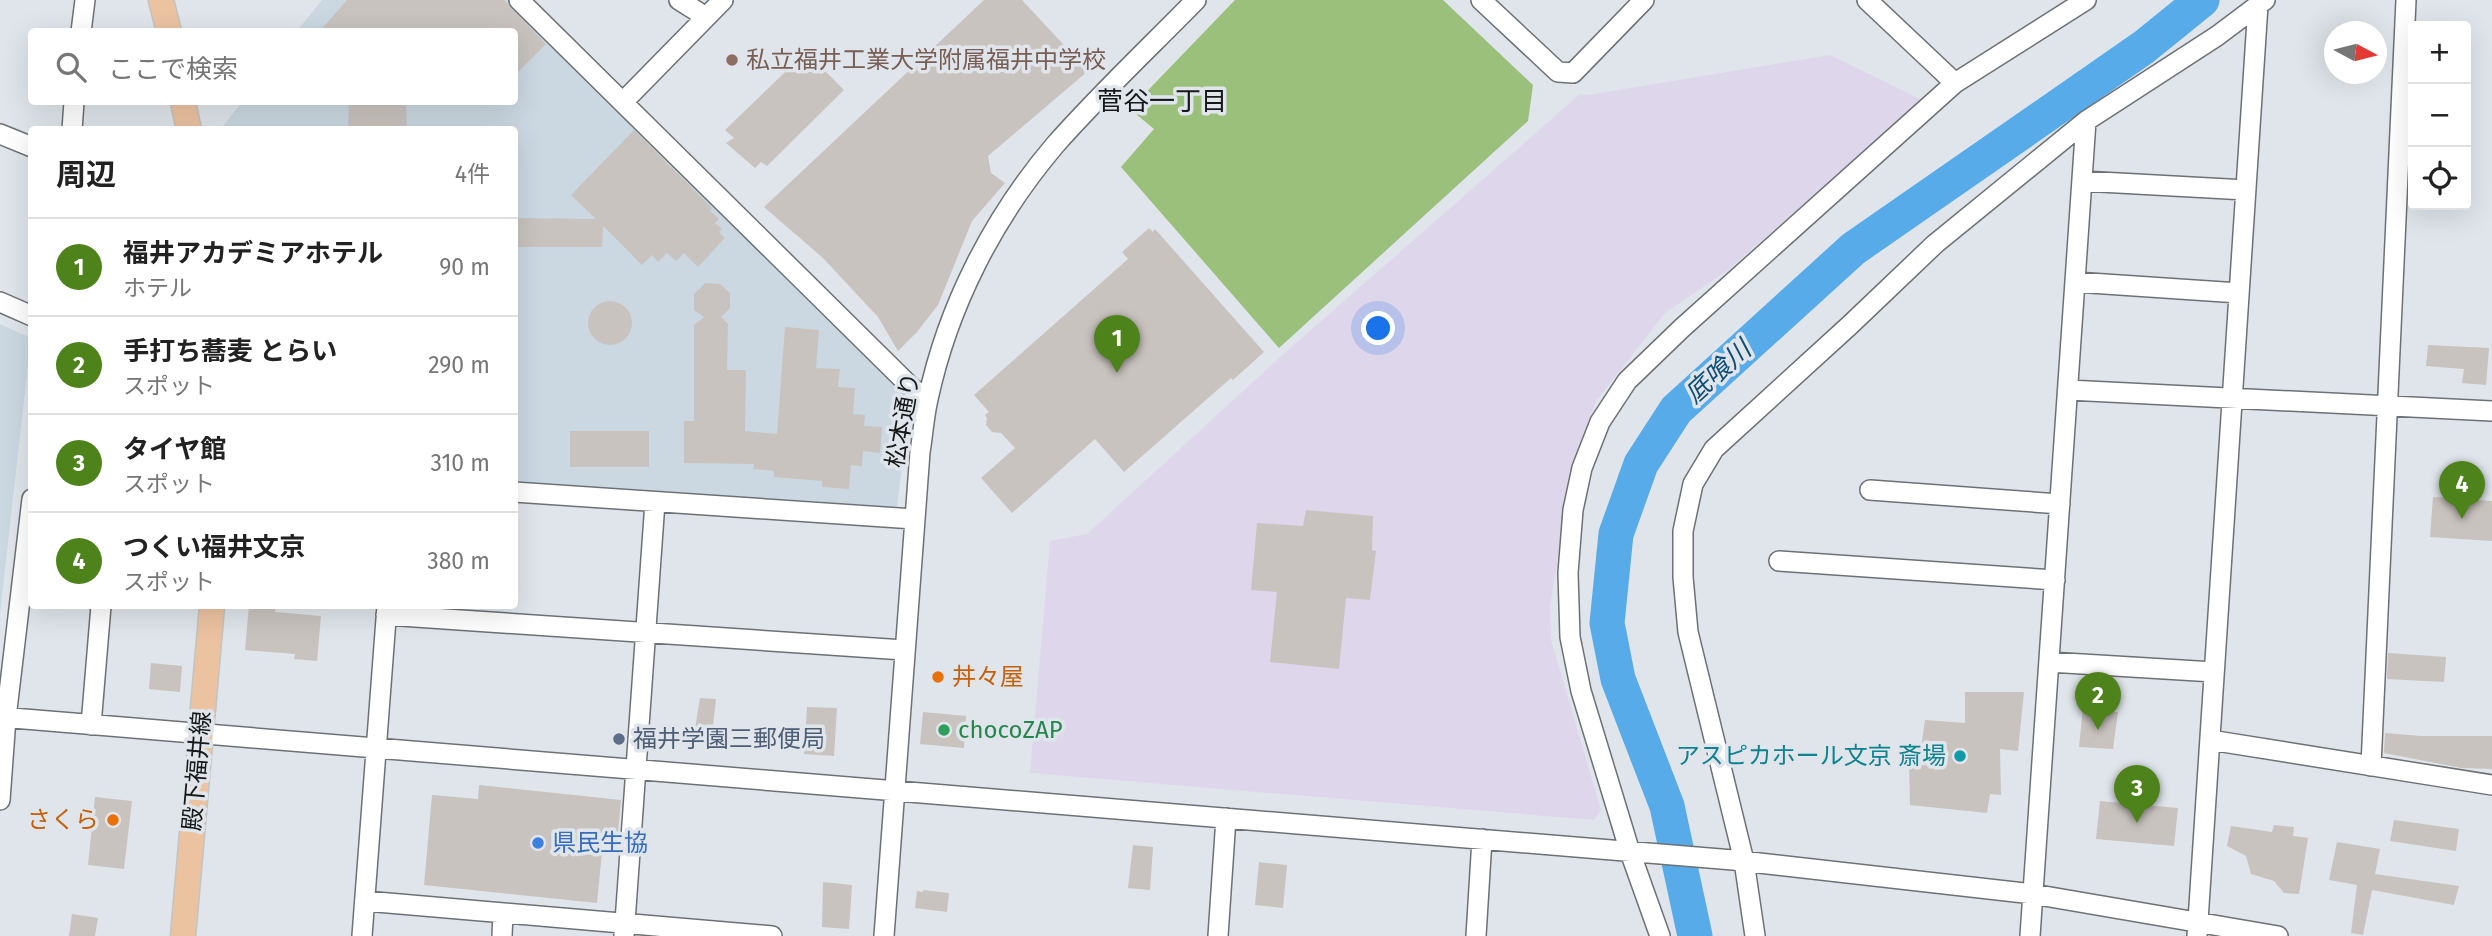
<!DOCTYPE html>
<html lang="ja">
<meta charset="utf-8">
<style>
:root{--surface:#fff;--page:#f6f6f6;--text:#222;--muted:#767676;--line:#e0e0e0;--accent:#4e831b}
body{margin:0;font-family:"Fira Sans","Noto Sans JP",sans-serif;background:var(--page);color:var(--text)}
.controls{position:absolute;right:21px;top:21px;display:grid;overflow:hidden;border-radius:7px;box-shadow:0 7px 28px #0002}
.controls button{width:63px;height:63px;display:grid;place-items:center;padding:0;border:0;border-bottom:2px solid var(--line);background:var(--surface);color:var(--text);font:35px sans-serif}
.compass{position:absolute;left:2324px;top:21px;width:63px;height:63px;border-radius:50%;background:var(--surface);box-shadow:0 7px 28px #0002;rotate:97deg}
.you{position:absolute;left:1379px;top:329px;width:24px;height:24px;margin:-18px;border:5px solid #fff;border-radius:50%;background:#1a73e8;box-shadow:0 0 0 10px #1a73e833}
.badge{display:grid;place-items:center;width:46px;height:46px;border-radius:50%;background:var(--accent);color:#fff;font-size:23px;font-weight:700}
.pin{position:absolute;translate:-50% -58px;filter:drop-shadow(0 2px 4px #0008)}
.pin::after{content:'';position:absolute;top:37px;width:24px;height:21px;background:inherit;clip-path:polygon(0 0,100% 0,50% 100%)}
.list{margin:0;padding:0;list-style:none}
h2{display:flex;justify-content:space-between;align-items:center;height:91px;margin:0;padding:0 28px;font-size:30px}
h2 small{font-size:23px;font-weight:400;color:var(--muted)}
.list li{display:grid;grid-template-columns:46px 1fr auto;gap:21px;align-items:center;box-sizing:border-box;height:98px;padding:0 28px;border-top:2px solid var(--line)}
.list b{display:block;font-size:26px;white-space:nowrap}
.list p{margin:0;font-size:23px;white-space:nowrap;color:var(--muted)}
.list em{font-size:23px;font-style:normal;color:var(--muted)}
.icon{flex:none;width:38px;height:38px;fill:none;stroke:currentColor;stroke-width:2;stroke-linecap:round;stroke-linejoin:round}
.map{position:relative;flex:none;width:2492px;height:936px;overflow:hidden}
.search{position:absolute;background:var(--surface);box-shadow:0 7px 28px #0002;left:28px;top:28px;width:490px;height:77px;display:flex;align-items:center;gap:18px;box-sizing:border-box;padding:0 24px;border-radius:7px;color:var(--muted);font-size:26px}
.panel{position:absolute;background:var(--surface);box-shadow:0 7px 28px #0002;left:28px;top:126px;width:490px;height:483px;border-radius:7px}
.map>svg:first-child{display:block}
.industrial{fill:#ded6eb}
.built{fill:#cbd8e1}
.green{fill:#9ac07c}
.lines{fill:none;stroke-linecap:round;stroke-linejoin:round}
.river{stroke:#58abe9;stroke-width:35}
.building{fill:#c9c3bf}
.minor-casing{stroke:#6c7175;stroke-width:22}
.major-casing{stroke:#c2c3c3;stroke-width:27}
.minor{stroke:#fff;stroke-width:19}
.major{stroke:#ecc3a1;stroke-width:24}
.education-dot{fill:#8d6e63;stroke:#dfe5ea;stroke-width:2.5}
.food-dot{fill:#e8710a;stroke:#dfe5ea;stroke-width:2.5}
.leisure-dot{fill:#2e9e5b;stroke:#dfe5ea;stroke-width:2.5}
.service-dot{fill:#5c6f8a;stroke:#dfe5ea;stroke-width:2.5}
.culture-dot{fill:#0f9aa8;stroke:#dfe5ea;stroke-width:2.5}
.shop-dot{fill:#3f7fe0;stroke:#dfe5ea;stroke-width:2.5}
.labels{text-anchor:middle;dominant-baseline:central;stroke-width:7;stroke-linejoin:round;paint-order:stroke}
.education-label{font-size:24px;fill:#785e54;stroke:#dfe5ea;text-anchor:start}
.street-label{font-size:24px;fill:#161819;stroke:#dfe5ea}
.food-label{font-size:24px;fill:#c56008;stroke:#dfe5ea;text-anchor:start}
.leisure-label{font-size:24px;fill:#27864d;stroke:#dfe5ea;text-anchor:start}
.service-label{font-size:24px;fill:#4e5e75;stroke:#dfe5ea;text-anchor:start}
.culture-label{font-size:24px;fill:#0d838f;stroke:#dfe5ea;text-anchor:end}
.shop-label{font-size:24px;fill:#366cbe;stroke:#dfe5ea;text-anchor:start}
.neighbourhood-label{font-size:26px;fill:#161819;stroke:#dfe5ea}
.water-label{font-size:26px;font-style:italic;fill:#0f4d77;stroke:#dfe5ea}
</style>
<div class="map">
<svg width="2492" height="936" viewBox="0 0 2492 936">
<rect width="100%" height="100%" fill="#dfe5ea"/>
<!-- industrial -->
<path class="industrial" d="M1830,55L1922,100L1728,270L1665,313L1596,401L1583,437L1565,514L1550,606L1551,640L1601,810L1594,820L1030,773L1050,541L1087,534L1278,359L1580,94L1588,95Z"/>
<!-- built -->
<path class="built" d="M322,0H511L905,391L910,401L897,507L515,481L514,130H220L242,102H514V32L297,31Z
M0,324L31,338L0,614Z"/>
<!-- green -->
<path class="green" d="M1235,0H1443L1533,85L1528,121L1279,348L1121,167L1154,129L1130,109Z"/>
<g class="lines">
<!-- river -->
<path class="river" d="M1695,936L1667,806L1618,679L1607,623L1616,534L1641,464L1676,410L1853,249L2144,47L2202,0"/>
</g>
<!-- building -->
<path class="building" d="M347,0H504L546,44L514,76V32H319Z
M984,0H1022L1088,71L988,156L991,173L1005,183L972,221L938,305L917,332L898,351L878,317L823,258L764,207Z
M806,52L844,90L767,166L761,162L755,168L726,143L734,138L725,130Z
M349,102H406L407,130H348Z
M634,130L712,208L710,211L719,219L715,223L722,229L719,232L725,238L698,267L684,253L676,261L667,253L658,262L652,255L642,265L603,226L602,247H514V218L596,219L571,195Z
M1149,228L1153,232L1155,229L1264,352L1233,380L1231,378L1124,472L1095,439L1012,513L981,478L1015,448L1001,433L992,432L986,425L987,418L985,415L989,412L974,395L1128,259L1122,252Z
M705,283L720,284L730,293V308L721,317L728,324L727,370H746L745,431L777,434L785,327L819,330L816,368L840,369L838,387L855,388L853,414L865,415L864,426L882,427L880,453L863,451L862,466L851,465L849,489L822,487V481L774,477V471L753,469L754,464L684,463V421H694V325L704,317L694,310V294Z
M588 323a22 22 0 1 1 44 0a22 22 0 1 1-44 0Z
M2428,345L2489,348L2486,385L2462,383L2464,369L2426,366Z
M570,431H649V467H570Z
M2433,497L2492,501V541L2430,537Z
M1306,510L1373,516L1372,550L1376,551L1370,600L1346,598L1339,669L1270,662L1277,592L1251,590L1257,523L1303,526Z
M249,606H276L275,612L321,616L317,661L294,659L295,654L245,650Z
M2388,653L2446,657L2444,682L2387,679Z
M151,663L182,666L180,692L149,689Z
M1965,692H2024L2018,751L2000,749L2001,795L1990,794L1987,813L1910,805L1909,761L1919,762L1925,720L1965,723Z
M700,698L716,699L711,743L693,741Z
M807,707L837,708L834,756L804,754Z
M2083,708L2118,712L2113,749L2079,747Z
M923,712L966,716L964,748L920,744Z
M2385,733L2421,736H2492V769L2461,768L2384,753Z
M479,785L621,800L618,833L604,832L597,903L424,885L432,795L478,799Z
M95,797L132,801L124,869L88,865Z
M2100,801L2178,808L2174,846L2096,839Z
M2394,820L2459,829L2456,851L2390,841Z
M2274,825L2294,827L2293,836L2308,838L2299,894L2284,893L2274,881L2251,874L2246,856L2227,846L2231,826L2272,832Z
M2337,842L2380,849L2375,874L2459,886L2454,905L2372,890L2363,935L2351,933L2357,885L2329,880Z
M1133,845L1153,847L1150,890L1128,888Z
M1259,862L1287,865L1283,908L1255,905Z
M823,882L852,885L849,929L822,927Z
M923,890L949,893L947,912L915,908L917,891L923,892Z
M72,914L98,918L95,936H69Z"/>
<g class="lines">
<!-- minor casing -->
<g class="minor-casing">
<path id="minor" d="M519,0L912,388L928,399
M679,0L706,17
M1481,0L1558,72L1573,73L1644,0
M1867,0L1955,83
M81,32L85,0
M623,102L723,0
M72,130L74,102
M0,134L32,147
M2082,181L2246,190
M2075,282L2239,293
M0,302L32,316
M2068,390L2492,411
M1870,490L2060,504
M514,492L914,519
M1779,561L2055,580
M386,615L904,650
M2049,662L2214,672
M0,717L1733,860L2033,894L2278,936
M91,725L101,606
M2210,740L2492,785
M2371,766L2406,0
M0,800L6,718L32,499
M365,901L772,936
M362,936L387,606
M502,936L503,913
M624,936L655,502
M884,936L920,452C923,434 924,416 928,399C948,306 993,218 1055,145C1099,95 1149,48 1196,0
M1218,936L1226,818
M1476,936L1482,839
M1660,936L1630,852L1581,691L1570,637L1568,573L1573,510L1582,468L1600,422L1627,381L1682,328L1955,83L2086,0
M1755,936L1744,861L1688,632L1683,577V531L1693,484L1714,449L1850,325L1935,244L2086,121L2217,36L2265,0
M2030,936L2086,121
M2197,936L2258,5"/>
</g>
<!-- major casing -->
<g class="major-casing">
<path id="major" d="M161,0L169,32
M183,102L189,130
M183,936L212,606"/>
</g>
<!-- minor -->
<use href="#minor" class="minor"/>
<!-- major -->
<use href="#major" class="major"/>
</g>
<!-- markers -->
<circle class="education-dot" cx="732" cy="60" r="7"/>
<g class="food-dot">
<circle cx="938" cy="677" r="7"/>
<circle cx="113" cy="820" r="7"/>
</g>
<circle class="leisure-dot" cx="944" cy="730" r="7"/>
<circle class="service-dot" cx="619" cy="739" r="7"/>
<circle class="culture-dot" cx="1960" cy="756" r="7"/>
<circle class="shop-dot" cx="538" cy="843" r="7"/>
<g class="labels">
<!-- education labels -->
<g class="education-label">
<text x="746" y="60">私立福井工業大学附属福井中学校</text>
</g>
<!-- street labels -->
<g class="street-label">
<text transform="translate(903 420) rotate(-80)">松本通り</text>
<text transform="translate(197 771) rotate(-85)">殿下福井線</text>
</g>
<!-- food labels -->
<g class="food-label">
<text x="952" y="677">丼々屋</text>
<text x="99" y="820" text-anchor="end">さくら</text>
</g>
<!-- leisure labels -->
<g class="leisure-label">
<text x="958" y="730">chocoZAP</text>
</g>
<!-- service labels -->
<g class="service-label">
<text x="633" y="739">福井学園三郵便局</text>
</g>
<!-- culture labels -->
<g class="culture-label">
<text x="1946" y="756">アスピカホール文京 斎場</text>
</g>
<!-- shop labels -->
<g class="shop-label">
<text x="552" y="843">県民生協</text>
</g>
<!-- neighbourhood labels -->
<g class="neighbourhood-label">
<text x="1162" y="101">菅谷一丁目</text>
</g>
<!-- water labels -->
<g class="water-label">
<text transform="translate(1718 372) rotate(-42)">底喰川</text>
</g>
</g>
</svg>
<div class="controls">
<button>+</button>
<button>−</button>
<button><svg class="icon" aria-label="locate" viewBox="0 0 24 24"><circle cx="12" cy="12" r="6"/><path d="M12 2v4M12 18v4M2 12h4M18 12h4"/></svg></button>
</div>
<svg class="compass" viewBox="-18 -18 36 36"><path d="M0-13l5 13h-10z" fill="#e53935"/><path d="M0 13l5-13h-10z" fill="#767676"/></svg>
<div class="you"></div>
<div class="pin badge" style="left:1117px;top:373px">1</div>
<div class="pin badge" style="left:2098px;top:730px">2</div>
<div class="pin badge" style="left:2137px;top:823px">3</div>
<div class="pin badge" style="left:2462px;top:519px">4</div>
<div class="search"><svg class="icon" aria-label="search" viewBox="0 0 24 24"><circle cx="10" cy="10" r="6"/><path d="M15 15l6 6"/></svg>ここで検索</div>
<section class="panel">
<h2>周辺<small>4件</small></h2>
<ul class="list">
<li><span class="badge">1</span><div><b>福井アカデミアホテル</b><p>ホテル</p></div><em>90 m</em></li>
<li><span class="badge">2</span><div><b>手打ち蕎麦 とらい</b><p>スポット</p></div><em>290 m</em></li>
<li><span class="badge">3</span><div><b>タイヤ館</b><p>スポット</p></div><em>310 m</em></li>
<li><span class="badge">4</span><div><b>つくい福井文京</b><p>スポット</p></div><em>380 m</em></li>
</ul>
</section>
</div>
